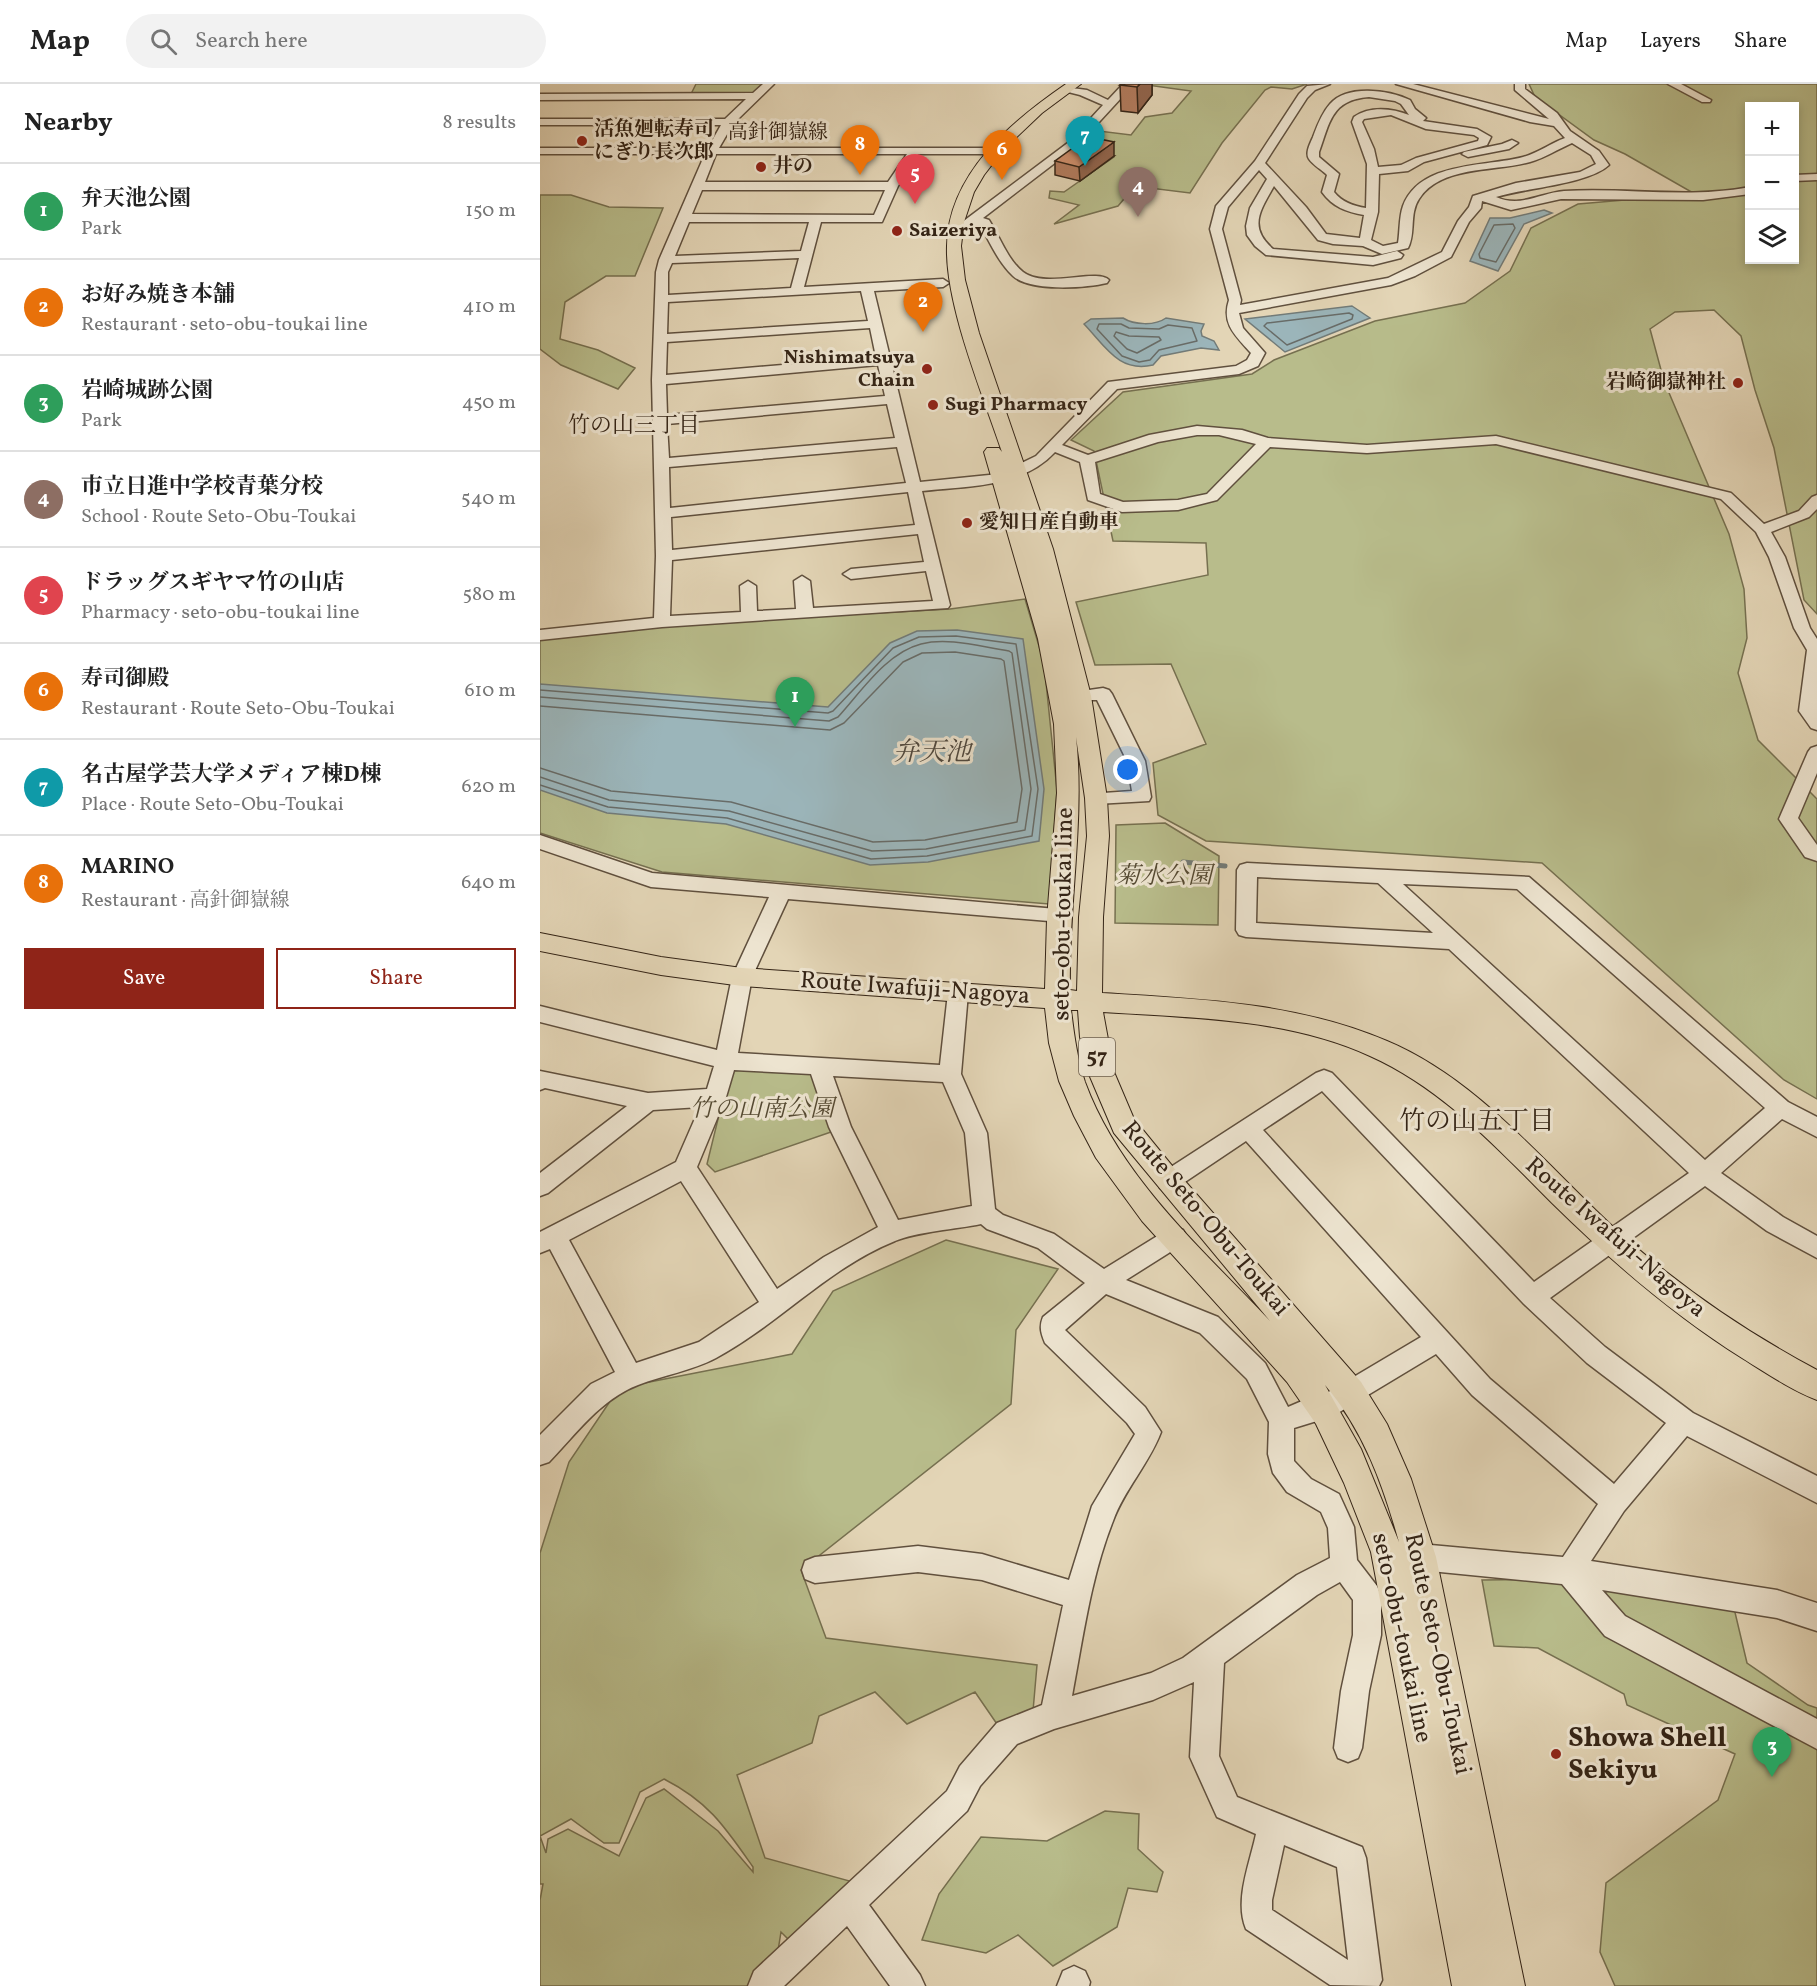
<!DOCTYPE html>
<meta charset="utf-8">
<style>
:root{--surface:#fff;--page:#f2f2f2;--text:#222;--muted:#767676;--line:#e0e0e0;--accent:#8f2418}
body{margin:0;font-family:Vollkorn,"Noto Serif JP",serif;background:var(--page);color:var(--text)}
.controls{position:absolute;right:18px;top:18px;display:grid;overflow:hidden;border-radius:0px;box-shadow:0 3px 9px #0003}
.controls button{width:54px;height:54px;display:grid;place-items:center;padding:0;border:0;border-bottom:2px solid var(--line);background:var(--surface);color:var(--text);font:30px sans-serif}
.you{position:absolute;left:588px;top:686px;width:21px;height:21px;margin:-15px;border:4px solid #fff;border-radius:50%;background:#1a73e8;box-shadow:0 0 0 9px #1a73e833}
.badge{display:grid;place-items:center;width:39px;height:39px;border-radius:50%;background:var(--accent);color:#fff;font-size:20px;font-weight:700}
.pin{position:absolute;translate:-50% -50px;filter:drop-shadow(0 2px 3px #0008)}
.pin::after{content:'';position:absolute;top:32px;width:21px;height:18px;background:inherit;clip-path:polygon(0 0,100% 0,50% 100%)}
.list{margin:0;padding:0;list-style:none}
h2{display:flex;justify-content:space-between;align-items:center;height:78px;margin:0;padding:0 24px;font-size:26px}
h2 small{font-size:20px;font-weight:400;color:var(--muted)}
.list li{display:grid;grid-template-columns:39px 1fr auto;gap:18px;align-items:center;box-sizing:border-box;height:96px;padding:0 24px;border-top:2px solid var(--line)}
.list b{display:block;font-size:22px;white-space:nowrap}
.list p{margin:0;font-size:20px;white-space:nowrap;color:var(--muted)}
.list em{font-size:20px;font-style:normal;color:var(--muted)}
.actions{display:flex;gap:12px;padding:18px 24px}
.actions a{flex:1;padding:14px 0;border:2px solid var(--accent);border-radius:0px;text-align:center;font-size:21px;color:var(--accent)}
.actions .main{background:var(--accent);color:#fff}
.icon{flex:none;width:33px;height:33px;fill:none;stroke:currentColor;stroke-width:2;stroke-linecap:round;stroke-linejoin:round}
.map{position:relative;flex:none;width:1277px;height:1902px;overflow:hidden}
header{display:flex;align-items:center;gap:36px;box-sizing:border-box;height:84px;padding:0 30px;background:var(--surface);border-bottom:2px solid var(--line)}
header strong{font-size:28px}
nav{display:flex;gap:33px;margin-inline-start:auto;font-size:21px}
.search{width:420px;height:54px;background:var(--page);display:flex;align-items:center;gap:15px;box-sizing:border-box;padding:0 21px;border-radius:33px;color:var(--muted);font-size:22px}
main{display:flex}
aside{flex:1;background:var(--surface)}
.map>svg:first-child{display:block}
.green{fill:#b8bc8b;stroke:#767050;stroke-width:1.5;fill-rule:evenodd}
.water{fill:#9bb5ba;stroke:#727b78;stroke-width:1.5}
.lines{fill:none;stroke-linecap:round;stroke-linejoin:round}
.shore{stroke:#686c68;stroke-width:1.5}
.stream{stroke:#727b78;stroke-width:5}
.minor-casing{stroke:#60503e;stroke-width:3}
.major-casing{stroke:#342416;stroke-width:2}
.minor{fill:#ede4d0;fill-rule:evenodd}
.major{fill:#e3d5b6;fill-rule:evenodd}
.wall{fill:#b27b5d;stroke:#342416;stroke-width:1.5}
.shaded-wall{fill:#91644c;stroke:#342416;stroke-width:1.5}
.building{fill:#cf8f6c;stroke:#342416;stroke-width:1.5}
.poi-dot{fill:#8f2418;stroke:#ede4d0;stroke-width:2}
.labels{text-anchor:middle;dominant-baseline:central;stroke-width:6;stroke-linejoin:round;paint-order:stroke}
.far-poi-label{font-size:20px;font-weight:bold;fill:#342416;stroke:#ede4d0;text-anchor:start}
.far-street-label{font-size:20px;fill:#342416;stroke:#ede4d0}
.far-neighbourhood-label{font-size:22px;fill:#342416;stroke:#ede4d0}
.shield{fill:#ede4d0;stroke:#6c5e4e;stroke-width:1.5}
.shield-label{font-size:22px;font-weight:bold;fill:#342416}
.park-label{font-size:24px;font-style:italic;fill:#554a33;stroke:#ede4d0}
.street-label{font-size:24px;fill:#342416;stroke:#ede4d0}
.water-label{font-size:26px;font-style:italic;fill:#4e483f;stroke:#ede4d0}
.neighbourhood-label{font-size:26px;fill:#342416;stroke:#ede4d0}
.near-poi-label{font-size:28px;font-weight:bold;fill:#342416;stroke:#ede4d0;text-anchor:start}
</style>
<header>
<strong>Map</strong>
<div class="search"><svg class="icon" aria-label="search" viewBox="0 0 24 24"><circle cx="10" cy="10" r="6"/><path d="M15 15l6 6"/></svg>Search here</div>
<nav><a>Map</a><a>Layers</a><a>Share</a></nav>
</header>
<main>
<aside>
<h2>Nearby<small>8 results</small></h2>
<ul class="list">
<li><span class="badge" style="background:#2e9e5b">1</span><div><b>弁天池公園</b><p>Park</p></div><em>150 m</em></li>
<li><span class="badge" style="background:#e8710a">2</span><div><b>お好み焼き本舗</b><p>Restaurant · seto-obu-toukai line</p></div><em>410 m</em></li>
<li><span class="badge" style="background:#2e9e5b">3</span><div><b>岩崎城跡公園</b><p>Park</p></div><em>450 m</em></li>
<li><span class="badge" style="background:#8d6e63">4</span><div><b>市立日進中学校青葉分校</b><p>School · Route Seto-Obu-Toukai</p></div><em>540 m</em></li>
<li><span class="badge" style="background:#e0444e">5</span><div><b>ドラッグスギヤマ竹の山店</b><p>Pharmacy · seto-obu-toukai line</p></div><em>580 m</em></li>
<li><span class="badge" style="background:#e8710a">6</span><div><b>寿司御殿</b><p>Restaurant · Route Seto-Obu-Toukai</p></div><em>610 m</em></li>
<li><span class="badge" style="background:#0f9aa8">7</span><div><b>名古屋学芸大学メディア棟D棟</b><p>Place · Route Seto-Obu-Toukai</p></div><em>620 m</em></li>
<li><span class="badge" style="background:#e8710a">8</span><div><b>MARINO</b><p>Restaurant · 高針御嶽線</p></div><em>640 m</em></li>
</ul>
<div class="actions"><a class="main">Save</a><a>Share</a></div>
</aside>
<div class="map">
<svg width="1277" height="1902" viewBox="0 0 1277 1902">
<rect width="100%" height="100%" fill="#e3d5b6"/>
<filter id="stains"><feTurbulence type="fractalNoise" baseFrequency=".00333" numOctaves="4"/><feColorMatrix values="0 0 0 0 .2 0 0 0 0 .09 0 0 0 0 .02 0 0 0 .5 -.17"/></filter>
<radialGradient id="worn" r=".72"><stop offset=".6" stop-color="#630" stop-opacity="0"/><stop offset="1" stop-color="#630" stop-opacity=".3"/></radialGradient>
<!-- green -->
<path class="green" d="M156,0H224L211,11L151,10Z
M600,0H767L752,5L731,3L725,6L682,59L650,109L602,103L597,110L589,109L578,122L514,140L539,121L509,114L510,107L524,108L574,73L553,64L559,47L591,51L605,33L632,29L651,7Z
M989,0H1277V530L1264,516L1234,364L1215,306L1201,252L1174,226L1135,228L1110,245L1124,297L1189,450L1204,505L1207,554L1198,589L1218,656L1277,715V1015L1244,996L1002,779L666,757L618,731L613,679L666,660L631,580L555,581L536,518L668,491L666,459L573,457L554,367L531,356L583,308L712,290L734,276L835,237L925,219L970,187L991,144L1038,120L1155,110L1085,70L1054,56L995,13ZM1210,22H1254V176H1210Z
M0,111H31L69,123L123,124L95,192H66L25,218L20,255L58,266L95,284L78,305L21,281L0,265Z
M485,515L504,579L517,706L509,820L122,788L0,749V554L117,541L410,525Z
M625,739L679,772L678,841L575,839L576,741Z
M191,982L273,987L291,1048L175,1088L167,1080Z
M406,1156L518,1185L476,1246L471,1320L261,1486L286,1554L497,1581L493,1627L459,1643L435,1608L367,1640L335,1608L279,1632L272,1659L197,1691L225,1774L317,1799L251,1858L241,1848L236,1879L211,1902H0V1816L3,1800H0V1469L29,1378L79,1304L252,1270L293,1207ZM124,1695C169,1718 185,1743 213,1783V1788L178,1747L124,1705L106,1714L79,1772L28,1745L8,1755L6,1769L0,1752L31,1735L64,1759H79L100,1708Z
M1037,1495L1193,1520L1207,1579L1268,1621L1277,1624V1902H1075L1060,1868L1066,1799L1178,1716L1195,1670L1087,1621L1084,1610L998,1564L954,1562L942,1496Z
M565,1727L599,1730L598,1765L623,1788L617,1808L588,1804L577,1843L513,1882L478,1851L446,1869L382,1856L399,1810L441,1753L507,1757Z"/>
<!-- water -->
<path class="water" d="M1004,126L1012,129L984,140L958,187L930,177L950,134H970Z
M812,222L830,234L745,268L705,235Z
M583,234C594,241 615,242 626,234L664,240L661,247L662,252L674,257L679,266L661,264L621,272L613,281C579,289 566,263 544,240L551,235Z
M417,546L483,555L504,705L499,757L388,778L330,781L186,740L67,729L0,706V600L288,623L350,559L377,547Z"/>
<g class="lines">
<!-- shore -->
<path class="shore" d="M973,140L975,144L956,178L940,174L939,170L954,141Z
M809,229L813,231L812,235L747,261L724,242L727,239Z
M559,240H581L589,244L619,245L628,241L652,244L657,257L619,266L610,276L599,278L582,272L557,245Z
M576,248L589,252L619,253L621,256L597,269L587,265L574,252Z
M0,606L288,629L293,627L353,564L379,553L416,552L476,560L498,705L492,752L387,772L331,775L187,734L68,723L0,701
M0,613L289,637L298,633C321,608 346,569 381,560C409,553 441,563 469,567L472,569L491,705L485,746L386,765L332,767L189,727L69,716L0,693
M0,622L290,646L304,639L363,578L382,569L415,568L461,575L464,577L482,705L477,738L385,756L333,758L191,718L71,707L0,684"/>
<!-- stream -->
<path class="stream" d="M643,778L685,782"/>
<!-- minor casing -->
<g class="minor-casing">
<path id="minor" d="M223,0H234L193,40L179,64H455L461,67L455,70H378L358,102L342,138H281L264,203L403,195L409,199L403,203L334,207L380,398L459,390L496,372L568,298L696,282L707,276L711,269C696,252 681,240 689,216L670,145L676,122L715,77L759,10L767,2L790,0L775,6L767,14L725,79L766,123L786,150L820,154L824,131C806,128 793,123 782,108L787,91C782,86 773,81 769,75C765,69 770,60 773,53C777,42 782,29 790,20C807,0 849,6 870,16L875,25L886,34L883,37L937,45L951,53L947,61L884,78L868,87L839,90L838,128L831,156L843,162L858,159C860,147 859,133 863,122C880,77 945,83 983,73C998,69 1011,59 1025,54L1014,42L990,38L856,0H873L1009,35L975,6V0H985V5L1017,29L1030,47L1059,67L1069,81C1049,100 985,104 956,113C980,124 1000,109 1024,107C1086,103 1147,115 1210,103V110L1163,116L1021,115L971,126L942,117L941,124L929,138L911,173L875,192L851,201L699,229L703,244L725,269L718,282L699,290L577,305L522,361L548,371L609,351L657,342L702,346L728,354L827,361L956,352L1191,409L1224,440L1259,427L1272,413L1277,411V425L1269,433L1231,448L1245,473L1270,544L1277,555V646L1271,644L1259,627L1267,566L1254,544L1229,473L1216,448L1181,415L956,360L827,369L730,363L677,416L638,426L582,428L548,416L540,378L515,368C482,404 428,402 382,407L410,521L408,524L122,543L0,556V546L114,534L116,472L112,296L116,188L119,176L165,70H0V64H168L181,41H0V35H185L206,15L0,16V10L213,9ZM829,13L855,17L861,20L869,31C852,24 829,22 814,33L812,38L827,80L826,124C813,122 802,118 794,108L799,90L779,73V68C790,38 791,16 829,13ZM851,31L886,45L934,51L939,54L938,57L876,74L861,81L838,83L834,65L822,38L824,35ZM1032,59L1051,71L1056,80L1040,88L976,99L933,112L929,123L918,137L902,168L848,194L700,221L701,216L682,145L688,123L719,86L727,95L710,124L706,142L707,151L715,162L726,171L833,181L861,174L863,171L857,167L833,173L733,165C708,143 720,127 734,102L778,156L793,160L823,162L842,170L868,164C876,149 869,130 879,115C901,81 956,88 990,78C1005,74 1018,65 1032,59ZM176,70H367L348,98H165ZM162,106H345L334,131L152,130ZM149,138H269L261,167L135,172ZM259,174L251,204L128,211V188L132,179ZM321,207L328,237L127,250L128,218ZM330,244L336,273L126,291L127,258ZM338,281L345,312L127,331L126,300ZM347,320L355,354L129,374L127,340ZM657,351H679L716,360L667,410L638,416L583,418L560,410L555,378L618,358ZM357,363L366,399L130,424L129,383ZM368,408L375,441L132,466L131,433ZM378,450L384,478L311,485L303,490L311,495L386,487L393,517L273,524L270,497L262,492L254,497L256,525L217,527L216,502L208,497L200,502L201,528L130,532L132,476Z
M583,0H594L537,62L443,134L449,136C460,153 467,175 483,188C504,205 557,184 569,196L567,199C546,204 490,208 473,192C458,178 450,158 440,141L436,140L429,145L412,147V141L421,139L529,58L563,21L540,11L524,7V3L547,6L568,16Z
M1128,0H1141L1171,16L1170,18H1162Z
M972,56L978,59L969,65L928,73L922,70L924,68L962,60Z
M1277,90V96L1254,97V91Z
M563,604L569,606L572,610L605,677L611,713L609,717L556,720L549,718L547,714L549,710L592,707L587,677L557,616H535L532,612L535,608Z
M1277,662V689L1258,734L1277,761V777L1265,773L1239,735L1268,668L1271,664Z
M0,751L112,789L528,826L531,831L528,836L521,838L248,815L212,893L198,969L400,981L408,909L411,903L418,901L425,903L428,909L421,990L447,1049L455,1125L463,1131L514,1150L564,1185L627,1146L635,1143L643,1146L647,1153L643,1160L586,1196L678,1233L725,1279L748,1323L769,1314L780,1313L881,1253L706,1057L636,1104L628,1106L620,1104L617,1097L620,1090L776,989L784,986L792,989L994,1198L1149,1089L909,865L706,853L699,851L696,846L697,786L700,781L707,779L989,793L1248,1018L1277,1033V1053L1242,1035L1181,1089L1243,1133L1277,1152V1174L1227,1147L1165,1102L1010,1214L1065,1263L1153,1329L1277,1392V1419L1147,1352L1084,1427L1051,1477L1237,1506L1277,1519V1547L1237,1534L1062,1506L1085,1532L1277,1635V1665L1065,1552L1022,1500L880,1486L871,1482L867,1473L871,1464L880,1460L1023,1473L1058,1420L932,1311L896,1270L793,1332L754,1344V1377L771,1395L799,1410L814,1443L817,1476L837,1502L841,1512V1551L829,1607L822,1664L818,1674L808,1678L798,1674L794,1664L801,1607L813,1551V1516L800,1498L777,1511L684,1579L679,1672L697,1713L822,1763L826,1774L842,1896L839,1902L790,1901L706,1845C694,1816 710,1779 716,1750L677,1733L650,1673L654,1598L613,1616L514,1645L477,1660L440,1702L427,1727L329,1821L380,1891L385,1902H350L307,1842L244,1902H208L214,1887L407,1707L420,1682L457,1639L502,1621L523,1521L442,1496L378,1488L275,1499L265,1495L262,1486L265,1477L275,1473L378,1462L442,1470L529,1496L552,1422L595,1350L587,1339L505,1259C501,1249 499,1243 503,1233L545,1199L498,1164L447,1145L441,1140C418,1145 375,1148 355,1157C288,1184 239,1240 176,1274C152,1287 123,1291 98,1301C61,1315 36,1350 9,1378L0,1381V1351L51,1300L75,1288L10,1165L0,1169V1148L136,1078L160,1023L113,1026L8,1109L0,1112V1089L87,1022L5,1004L0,1006V987L108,1009L167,1005L174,982L0,938V922L177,966L192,893L229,813L111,803L0,765ZM717,793L838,799L893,849L716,839ZM863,800L977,805L1225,1024L1165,1076ZM194,986L271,990L289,1043L338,1143L284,1173L237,1205L157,1083L186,1013ZM293,992L403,998L425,1049L432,1122L358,1136L311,1043ZM782,1007L984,1220L1047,1279L1126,1339L1074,1400L950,1295L723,1046ZM141,1097L219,1218L159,1258L96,1279L29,1156ZM566,1210L660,1249L707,1295L729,1338L728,1370L733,1389L747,1408L781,1428L788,1444L790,1474L757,1491L643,1574L611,1589L532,1612C543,1554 551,1492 573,1437C584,1406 609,1380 621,1348L605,1323L525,1246ZM744,1761L797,1783L808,1876L732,1826V1816Z
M534,1882L545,1887L550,1898L549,1902H517L523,1887Z"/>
</g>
<!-- major casing -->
<g class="major-casing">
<path id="major" d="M526,0H541L502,29L464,65L444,91L434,108L424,138L421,162L425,196L439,249L513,465L551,612L567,714L569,752L563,833L562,909C658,915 756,918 847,957C940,996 1007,1083 1080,1149C1140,1203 1206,1248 1277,1286V1316C1251,1306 1226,1289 1202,1274C1132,1230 1071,1177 1012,1119C958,1065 902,1004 830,972C747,934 652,934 563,928L574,988L594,1035L638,1089L821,1298L847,1340L871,1395L896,1473L985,1902H912L831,1468L804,1399L776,1340L747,1298L602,1137L556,1074L534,1032L519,997L509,959L505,924L202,902L121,891L0,867V849L121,873L202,884L505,905L507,835L517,709L514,640L498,555L444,368L447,364H459L462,368C443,311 405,221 407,162C408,90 472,37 526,0ZM536,653L545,714L547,752L539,833L537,907L530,906C528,822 545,737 536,653ZM531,926H538L540,953L548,988L574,1049L730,1237C662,1165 580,1093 545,998C537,974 534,950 531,926ZM785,1301C824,1347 843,1401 859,1458L821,1365Z"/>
</g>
<!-- minor -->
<use href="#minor" class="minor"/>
<!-- major -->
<use href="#major" class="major"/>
</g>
<!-- wall -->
<path class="wall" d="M582,0H612V11L598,29L581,27L580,1Z
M574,72L540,97L515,91V77Z"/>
<!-- shaded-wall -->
<path class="shaded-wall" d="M600,0H612V11L598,29L597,3Z
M574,58V72L540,97L539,83Z"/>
<!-- building -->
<path class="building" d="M582,0H600L597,3L580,1Z
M552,50L555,54L574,58L539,83L515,77Z"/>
<!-- markers -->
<g class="poi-dot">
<circle cx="42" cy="57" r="6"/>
<circle cx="221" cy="83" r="6"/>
<circle cx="357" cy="147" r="6"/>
<circle cx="387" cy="285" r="6"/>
<circle cx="1198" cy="299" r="6"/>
<circle cx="393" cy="321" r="6"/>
<circle cx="427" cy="439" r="6"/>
<circle cx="1016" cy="1670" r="6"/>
</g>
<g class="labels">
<!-- far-poi labels -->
<g class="far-poi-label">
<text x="54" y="46">活魚廻転寿司<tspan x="54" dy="23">にぎり長次郎</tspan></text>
<text x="233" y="83">井の</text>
<text x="369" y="147">Saizeriya</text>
<text x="375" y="274" text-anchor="end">Nishimatsuya<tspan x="375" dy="23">Chain</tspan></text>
<text x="1186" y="299" text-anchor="end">岩崎御嶽神社</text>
<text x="405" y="321">Sugi Pharmacy</text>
<text x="439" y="439">愛知日産自動車</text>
</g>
<!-- far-street labels -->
<g class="far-street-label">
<text x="238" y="49">高針御嶽線</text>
</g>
<!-- far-neighbourhood labels -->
<g class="far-neighbourhood-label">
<text x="94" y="342">竹の山三丁目</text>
</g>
<!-- shield labels -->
<rect class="shield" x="539" y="954" width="36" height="38" rx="4.5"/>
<g class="shield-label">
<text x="557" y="973">57</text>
</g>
<!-- park labels -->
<g class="park-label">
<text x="624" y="793">菊水公園</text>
<text x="222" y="1026">竹の山南公園</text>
</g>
<!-- street labels -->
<g class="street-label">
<text transform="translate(524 830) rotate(-89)">seto-obu-toukai line</text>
<text transform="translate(375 905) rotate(4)">Route Iwafuji-Nagoya</text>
<text transform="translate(665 1135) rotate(50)">Route Seto-Obu-Toukai</text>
<text transform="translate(1075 1154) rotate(41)">Route Iwafuji-Nagoya</text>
<text transform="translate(861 1554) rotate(78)">seto-obu-toukai line</text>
<text transform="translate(897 1570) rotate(78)">Route Seto-Obu-Toukai</text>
</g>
<!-- water labels -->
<g class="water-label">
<text x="392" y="669">弁天池</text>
</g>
<!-- neighbourhood labels -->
<g class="neighbourhood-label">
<text x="937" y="1038">竹の山五丁目</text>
</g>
<!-- near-poi labels -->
<g class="near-poi-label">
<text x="1028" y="1654">Showa Shell<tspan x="1028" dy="32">Sekiyu</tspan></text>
</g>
</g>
<rect width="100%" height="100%" filter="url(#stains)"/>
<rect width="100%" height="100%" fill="url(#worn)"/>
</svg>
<div class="controls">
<button>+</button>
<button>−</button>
<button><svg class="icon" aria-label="layers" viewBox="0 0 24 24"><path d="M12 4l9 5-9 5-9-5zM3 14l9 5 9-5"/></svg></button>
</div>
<div class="you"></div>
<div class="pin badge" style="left:255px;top:643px;background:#2e9e5b">1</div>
<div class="pin badge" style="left:383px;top:248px;background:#e8710a">2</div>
<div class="pin badge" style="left:1232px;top:1693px;background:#2e9e5b">3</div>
<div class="pin badge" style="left:598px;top:133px;background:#8d6e63">4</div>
<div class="pin badge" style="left:375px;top:120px;background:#e0444e">5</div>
<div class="pin badge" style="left:462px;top:96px;background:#e8710a">6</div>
<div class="pin badge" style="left:545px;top:82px;background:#0f9aa8">7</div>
<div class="pin badge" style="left:320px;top:91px;background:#e8710a">8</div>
</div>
</main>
